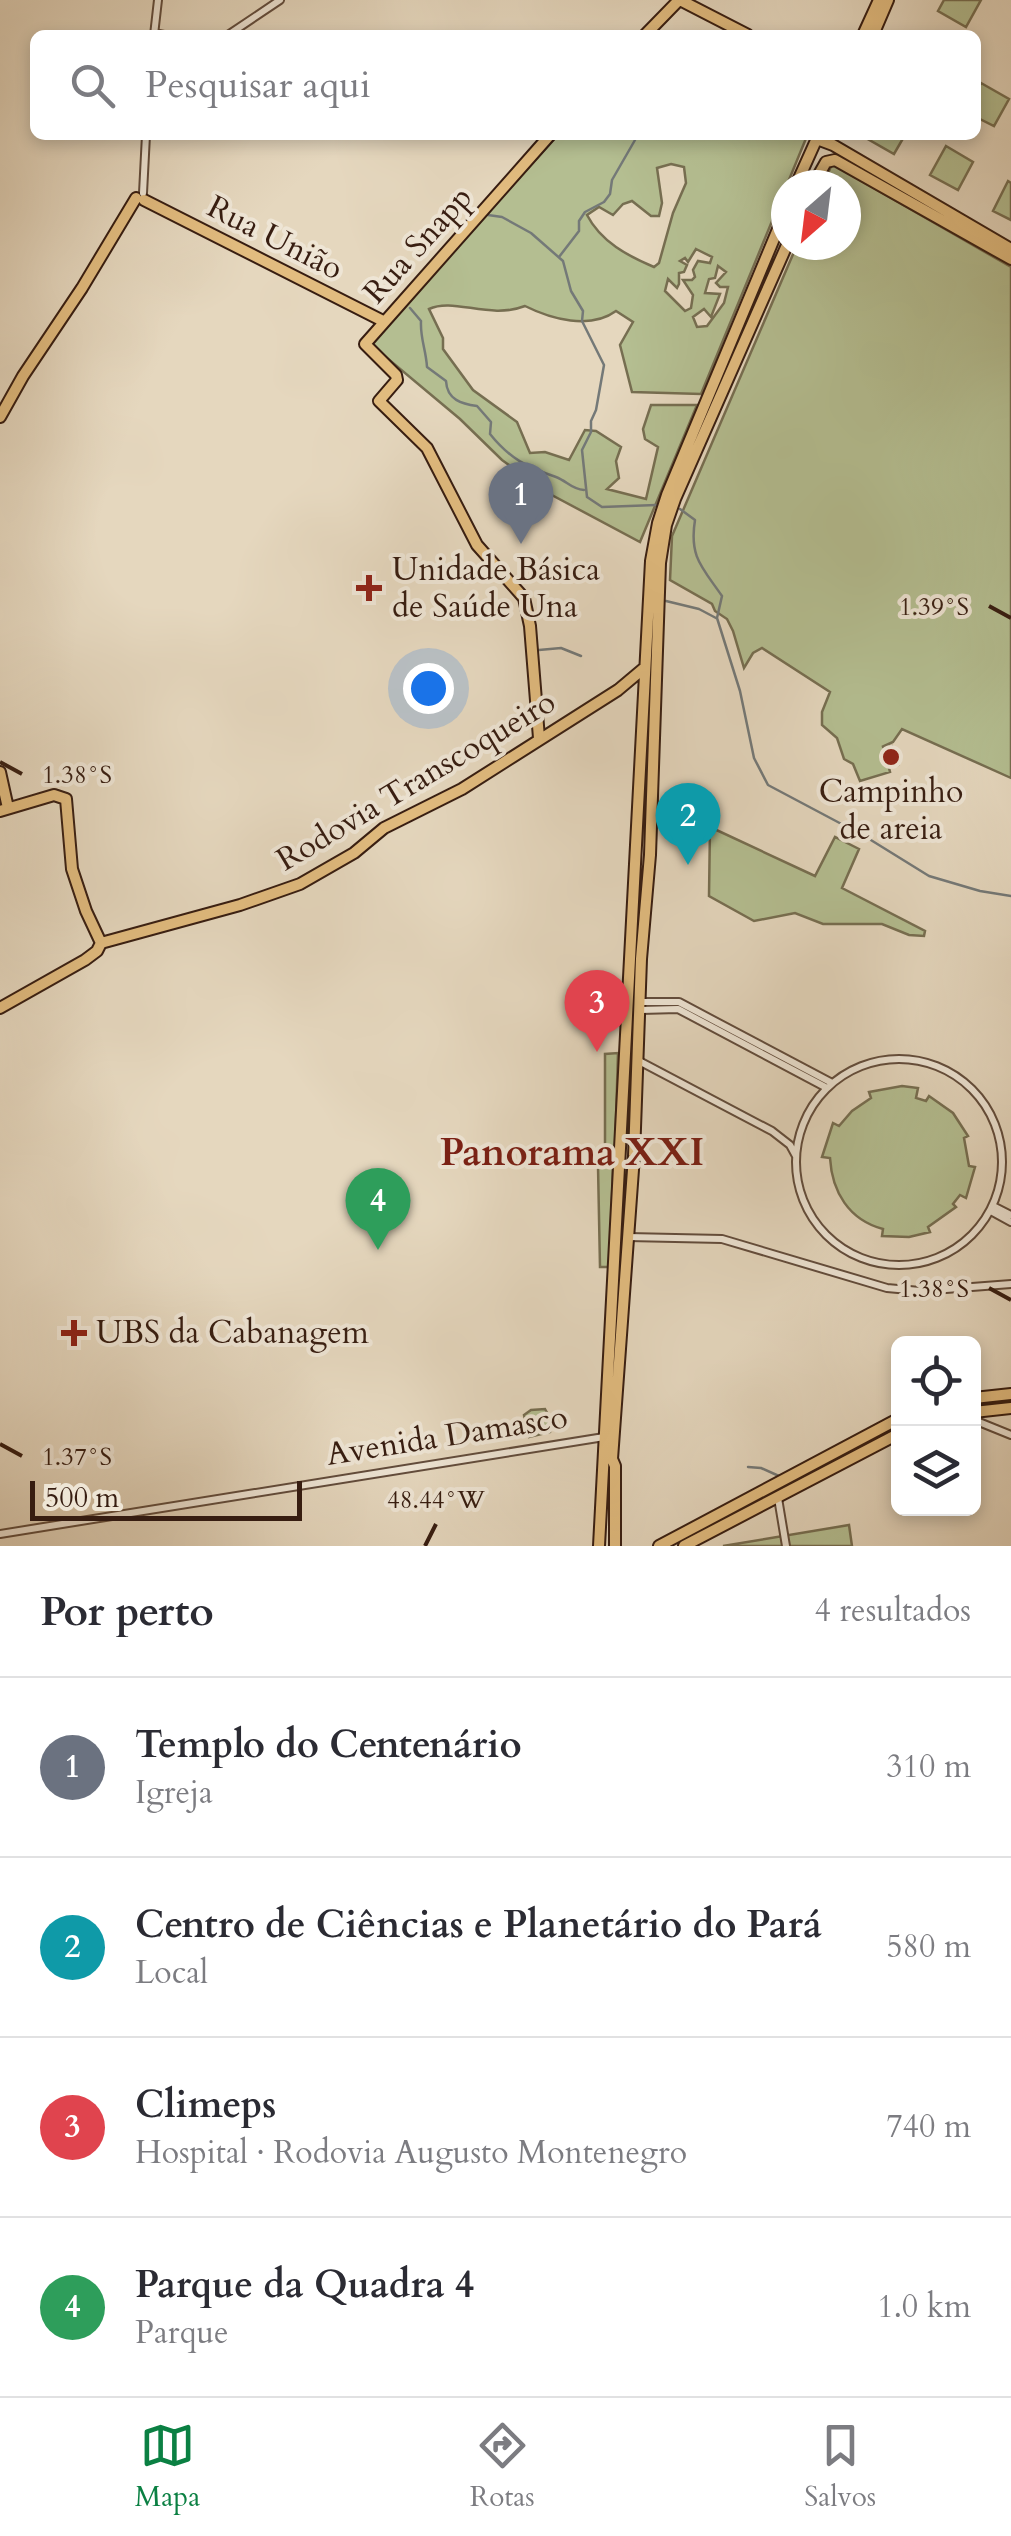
<!DOCTYPE html>
<html lang="pt">
<meta charset="utf-8">
<style>
:root{--surface:#fff;--page:#f2f2f3;--text:#2b2b33;--muted:#7c7c81;--line:#e1e1e2;--accent:#0b8043}
body{margin:0;font-family:Cardo,serif;background:var(--page);color:var(--text)}
.controls{position:absolute;right:30px;bottom:30px;display:grid;overflow:hidden;border-radius:15px;box-shadow:0 5px 15px #0003}
.controls button{width:90px;height:90px;display:grid;place-items:center;padding:0;border:0;border-bottom:2px solid var(--line);background:var(--surface);color:var(--text);font:50px sans-serif}
.compass{position:absolute;left:771px;top:170px;width:90px;height:90px;border-radius:50%;background:var(--surface);box-shadow:0 5px 15px #0003;rotate:208deg}
.scale{position:absolute;left:30px;bottom:25px;width:272px;box-sizing:border-box;padding-left:10px;border:5px solid #371d11;border-top:0;font-size:28px;line-height:35px;white-space:nowrap;color:#371d11;-webkit-text-stroke:8px #eee5d5;paint-order:stroke}
.you{position:absolute;left:428px;top:688px;width:35px;height:35px;margin:-25px;border:8px solid #fff;border-radius:50%;background:#1a73e8;box-shadow:0 0 0 15px #1a73e833}
.badge{display:grid;place-items:center;width:65px;height:65px;border-radius:50%;background:var(--accent);color:#fff;font-size:32px;font-weight:700}
.pin{position:absolute;translate:-50% -82px;filter:drop-shadow(0 2px 5px #0008)}
.pin::after{content:'';position:absolute;top:52px;width:35px;height:30px;background:inherit;clip-path:polygon(0 0,100% 0,50% 100%)}
.list{margin:0;padding:0;list-style:none}
h2{display:flex;justify-content:space-between;align-items:center;height:130px;margin:0;padding:0 40px;font-size:42px}
h2 small{font-size:32px;font-weight:400;color:var(--muted)}
.list li{display:grid;grid-template-columns:65px 1fr auto;gap:30px;align-items:center;box-sizing:border-box;height:180px;padding:0 40px;border-top:2px solid var(--line)}
.list b{display:block;font-size:38px;white-space:nowrap}
.list p{margin:0;font-size:32px;white-space:nowrap;color:var(--muted)}
.list em{font-size:32px;font-style:normal;color:var(--muted)}
.icon{flex:none;width:55px;height:55px;fill:none;stroke:currentColor;stroke-width:2;stroke-linecap:round;stroke-linejoin:round}
.map{position:relative;flex:none;width:1011px;height:1546px;overflow:hidden}
.search{position:absolute;background:var(--surface);box-shadow:0 5px 15px #0003;left:30px;right:30px;top:30px;height:110px;display:flex;align-items:center;gap:25px;box-sizing:border-box;padding:0 35px;border-radius:15px;color:var(--muted);font-size:38px}
.sheet{height:850px;background:var(--surface)}
nav{display:flex;justify-content:space-around;align-items:center;box-sizing:border-box;height:140px;border-top:2px solid var(--line);background:var(--surface);font-size:28px;color:var(--muted)}
nav a{display:grid;justify-items:center;gap:5px}
nav .on{color:var(--accent)}
.map>svg:first-child{display:block}
.green{fill:#b4be91;stroke:#766e51;stroke-width:2.5;fill-rule:evenodd}
.lines{fill:none;stroke-linecap:round;stroke-linejoin:round}
.stream{stroke:#747978;stroke-width:2.5}
.minor-casing{stroke:#624c3c;stroke-width:10}
.major-casing{stroke:#371d11;stroke-width:14}
.minor{stroke:#eee5d5;stroke-width:6}
.major{stroke:#e2bc7f;stroke-width:10}
.ticks{fill:none;stroke:#371d11;stroke-width:4}
.poi-dot{fill:#8f2418;stroke:#eee5d5;stroke-width:4}
.labels{text-anchor:middle;dominant-baseline:central;stroke-width:8;stroke-linejoin:round;paint-order:stroke}
.street-label{font-size:32px;fill:#371d11;stroke:#eee5d5}
.poi-label{font-size:32px;fill:#371d11;stroke:#eee5d5;text-anchor:start}
.quarter-label{font-size:38px;font-weight:bold;fill:#7a1f14;stroke:#eee5d5}
.ticks-label{font-size:25px;text-anchor:middle;fill:#371d11;stroke:#eee5d5;stroke-width:8;stroke-linejoin:round;paint-order:stroke}
</style>
<div class="map">
<svg width="1011" height="1546" viewBox="0 0 1011 1546">
<rect width="100%" height="100%" fill="#e5d7be"/>
<filter id="stains"><feTurbulence type="fractalNoise" baseFrequency=".002" numOctaves="4"/><feColorMatrix values="0 0 0 0 .2 0 0 0 0 .09 0 0 0 0 .02 0 0 0 .5 -.17"/></filter>
<radialGradient id="worn" r=".72"><stop offset=".6" stop-color="#630" stop-opacity="0"/><stop offset="1" stop-color="#630" stop-opacity=".3"/></radialGradient>
<!-- green -->
<path class="green" d="M944,0H981L966,27L938,11Z
M981,83L1009,99L994,126L976,117V93Z
M558,135L807,136L701,394L632,392L620,345L633,322L616,311C590,330 551,319 525,306C489,320 454,297 429,309L443,338V349L473,390L517,422L530,453L545,452L569,460L585,430L596,431L621,447L616,461L619,478L607,489L646,499L658,447L645,439L643,429L651,405H697L640,542L548,493L502,460L460,419L369,343ZM671,164L684,167L686,183L673,213L659,263L654,267C628,256 601,242 587,215L599,207L613,215L623,204L632,201L651,216H659L662,203L657,168ZM696,249L712,257L710,263L698,261L693,270L695,277L692,280H683L693,295L691,308L685,311L665,291L668,279L677,288L679,284V273L684,272L687,265L680,261L685,258L688,262ZM718,266L726,272L716,283L720,287H728L724,303L707,326L697,327L693,317L704,309L711,317L720,294L705,293L709,279L715,278Z
M868,135H905L894,154L866,138Z
M946,146L973,162L958,190L930,175Z
M832,164L1011,267V778L902,729L893,742L882,747L892,746L898,765L889,768L890,772L860,781L853,764L844,759L837,738L822,725V712L830,692L762,648L753,653L744,668L733,631L727,619L715,611L712,604L670,580L672,536L797,245H846V185H823Z
M1008,181L1011,183V220L993,211Z
M710,827L815,876L835,837L859,849L842,888L925,931L924,936L909,935L882,924H823L795,913L754,921L709,896Z
M618,1053L615,1151L605,1153V1054Z
M902,1086L918,1088L916,1098L926,1101L929,1096L953,1113L968,1136L964,1138L969,1166L975,1167L966,1198L960,1195L953,1204L956,1207L928,1227L930,1232L909,1237L882,1236L883,1229C849,1220 832,1192 830,1158L822,1157L833,1123L839,1126L852,1111L871,1098L869,1092Z
M613,1163L610,1267H600L598,1166Z
M545,1409L551,1420L550,1432L529,1437L524,1415L531,1410Z
M849,1525L852,1546H723Z"/>
<g class="lines">
<!-- stream -->
<path class="stream" d="M488,215L502,217L531,233L563,261L571,291L583,311L582,321L604,365L596,410L591,421V432L582,450L587,497L602,507L656,505
M559,257L579,231V221L585,212L604,202L610,194L612,180L635,140L631,135
M410,308L421,321C420,338 426,350 427,367L446,381C447,400 462,404 477,406L491,422L490,434C510,459 527,467 556,477C567,481 571,489 584,490
M680,509L695,520C689,557 702,567 722,596L717,618L740,691L754,758L768,785L866,837L929,876L980,891L1011,896
M666,601L699,609L716,618
M539,650L561,648L581,656
M748,1467L761,1468L779,1476"/>
<!-- minor casing -->
<g class="minor-casing">
<path id="minor" d="M154,33L164,35
M154,35L158,0
M228,35L280,0
M143,193L146,135
M641,1002H679L832,1083
M641,1010L678,1009L827,1088
M796 1162a103 103 0 1 1 206 0a103 103 0 1 1-206 0Z
M639,1061L772,1131L790,1145L796,1156
M993,1206L1011,1215
M991,1211L1011,1222
M628,1237L722,1239L887,1288L920,1291L1011,1284
M974,1420L1011,1435
M778,1498L786,1546
M0,1534L604,1437"/>
</g>
<!-- major casing -->
<g class="major-casing">
<path id="major" d="M680,0L748,35
M645,35L679,0
M863,35L879,0
M873,35L888,0
M817,139L833,145L1011,249
M796,185L818,136
M813,185L826,162L835,160L1011,259
M144,200L383,321
M0,417L23,376L82,288L136,198
M539,738L530,626L524,598L477,545L427,448L379,401L397,380L396,375L365,344L550,135
M0,772L8,808
M0,811L54,795L66,799L72,869L86,911L101,943
M101,943L240,905L300,884L354,853L384,828L462,789L618,690L643,669
M0,1008L85,960L97,951L101,943
M974,1398L1011,1394
M974,1412L1011,1408
M599,1546L651,561L658,523L667,495L786,210
M615,1546V1466L612,1459L634,1156L641,959L650,855L660,563L666,525L675,499L787,245
M659,1546L898,1419
M684,1546L898,1434"/>
</g>
<!-- minor -->
<use href="#minor" class="minor"/>
<!-- major -->
<use href="#major" class="major"/>
</g>
<!-- ticks -->
<path class="ticks" d="M989,606L1011,618M0,762L22,774M989,1288L1011,1300M0,1444L22,1456M425,1546L436,1524"/>
<!-- markers -->
<g class="poi-dot">
<path d="M364 573h10v10h10v10h-10v10h-10v-10h-10v-10h10z"/>
<circle cx="891" cy="757" r="10"/>
<path d="M69 1318h10v10h10v10h-10v10h-10v-10h-10v-10h10z"/>
</g>
<g class="labels">
<!-- street labels -->
<g class="street-label">
<text transform="translate(275 238) rotate(27)">Rua União</text>
<text transform="translate(418 245) rotate(-48)">Rua Snapp</text>
<text transform="translate(416 781) rotate(-31)">Rodovia Transcoqueiro</text>
<text transform="translate(447 1436) rotate(-9)">Avenida Damasco</text>
</g>
<!-- poi labels -->
<g class="poi-label">
<text x="392" y="570">Unidade Básica<tspan x="392" dy="37">de Saúde Una</tspan></text>
<text x="891" y="792" text-anchor="middle">Campinho<tspan x="891" dy="37">de areia</tspan></text>
<text x="96" y="1333">UBS da Cabanagem</text>
</g>
<!-- quarter labels -->
<g class="quarter-label">
<text x="572" y="1153">Panorama XXI</text>
</g>
</g>
<g class="ticks-label">
<text x="934" y="615">1.39°S</text>
<text x="77" y="783">1.38°S</text>
<text x="934" y="1297">1.38°S</text>
<text x="77" y="1465">1.37°S</text>
<text x="436" y="1508">48.44°W</text>
</g>
<rect width="100%" height="100%" filter="url(#stains)"/>
<rect width="100%" height="100%" fill="url(#worn)"/>
</svg>
<div class="controls">
<button><svg class="icon" aria-label="locate" viewBox="0 0 24 24"><circle cx="12" cy="12" r="6"/><path d="M12 2v4M12 18v4M2 12h4M18 12h4"/></svg></button>
<button><svg class="icon" aria-label="layers" viewBox="0 0 24 24"><path d="M12 4l9 5-9 5-9-5zM3 14l9 5 9-5"/></svg></button>
</div>
<svg class="compass" viewBox="-18 -18 36 36"><path d="M0-13l5 13h-10z" fill="#e53935"/><path d="M0 13l5-13h-10z" fill="#7c7c81"/></svg>
<div class="scale">500 m</div>
<div class="you"></div>
<div class="pin badge" style="left:521px;top:544px;background:#6b7280">1</div>
<div class="pin badge" style="left:688px;top:865px;background:#0f9aa8">2</div>
<div class="pin badge" style="left:597px;top:1052px;background:#e0444e">3</div>
<div class="pin badge" style="left:378px;top:1250px;background:#2e9e5b">4</div>
<div class="search"><svg class="icon" aria-label="search" viewBox="0 0 24 24"><circle cx="10" cy="10" r="6"/><path d="M15 15l6 6"/></svg>Pesquisar aqui</div>
</div>
<section class="sheet">
<h2>Por perto<small>4 resultados</small></h2>
<ul class="list">
<li><span class="badge" style="background:#6b7280">1</span><div><b>Templo do Centenário</b><p>Igreja</p></div><em>310 m</em></li>
<li><span class="badge" style="background:#0f9aa8">2</span><div><b>Centro de Ciências e Planetário do Pará</b><p>Local</p></div><em>580 m</em></li>
<li><span class="badge" style="background:#e0444e">3</span><div><b>Climeps</b><p>Hospital · Rodovia Augusto Montenegro</p></div><em>740 m</em></li>
<li><span class="badge" style="background:#2e9e5b">4</span><div><b>Parque da Quadra 4</b><p>Parque</p></div><em>1.0 km</em></li>
</ul>
</section>
<nav>
<a class="on"><svg class="icon" aria-label="map" viewBox="0 0 24 24"><path d="M3 6l6-2 6 2 6-2v14l-6 2-6-2-6 2zM9 4v14M15 6v14"/></svg>Mapa</a>
<a><svg class="icon" aria-label="directions" viewBox="0 0 24 24"><path d="M12 3l9 9-9 9-9-9zM9 14v-3h6M13 9l2 2-2 2"/></svg>Rotas</a>
<a><svg class="icon" aria-label="saved" viewBox="0 0 24 24"><path d="M7 4h10v16l-5-4-5 4z"/></svg>Salvos</a>
</nav>
